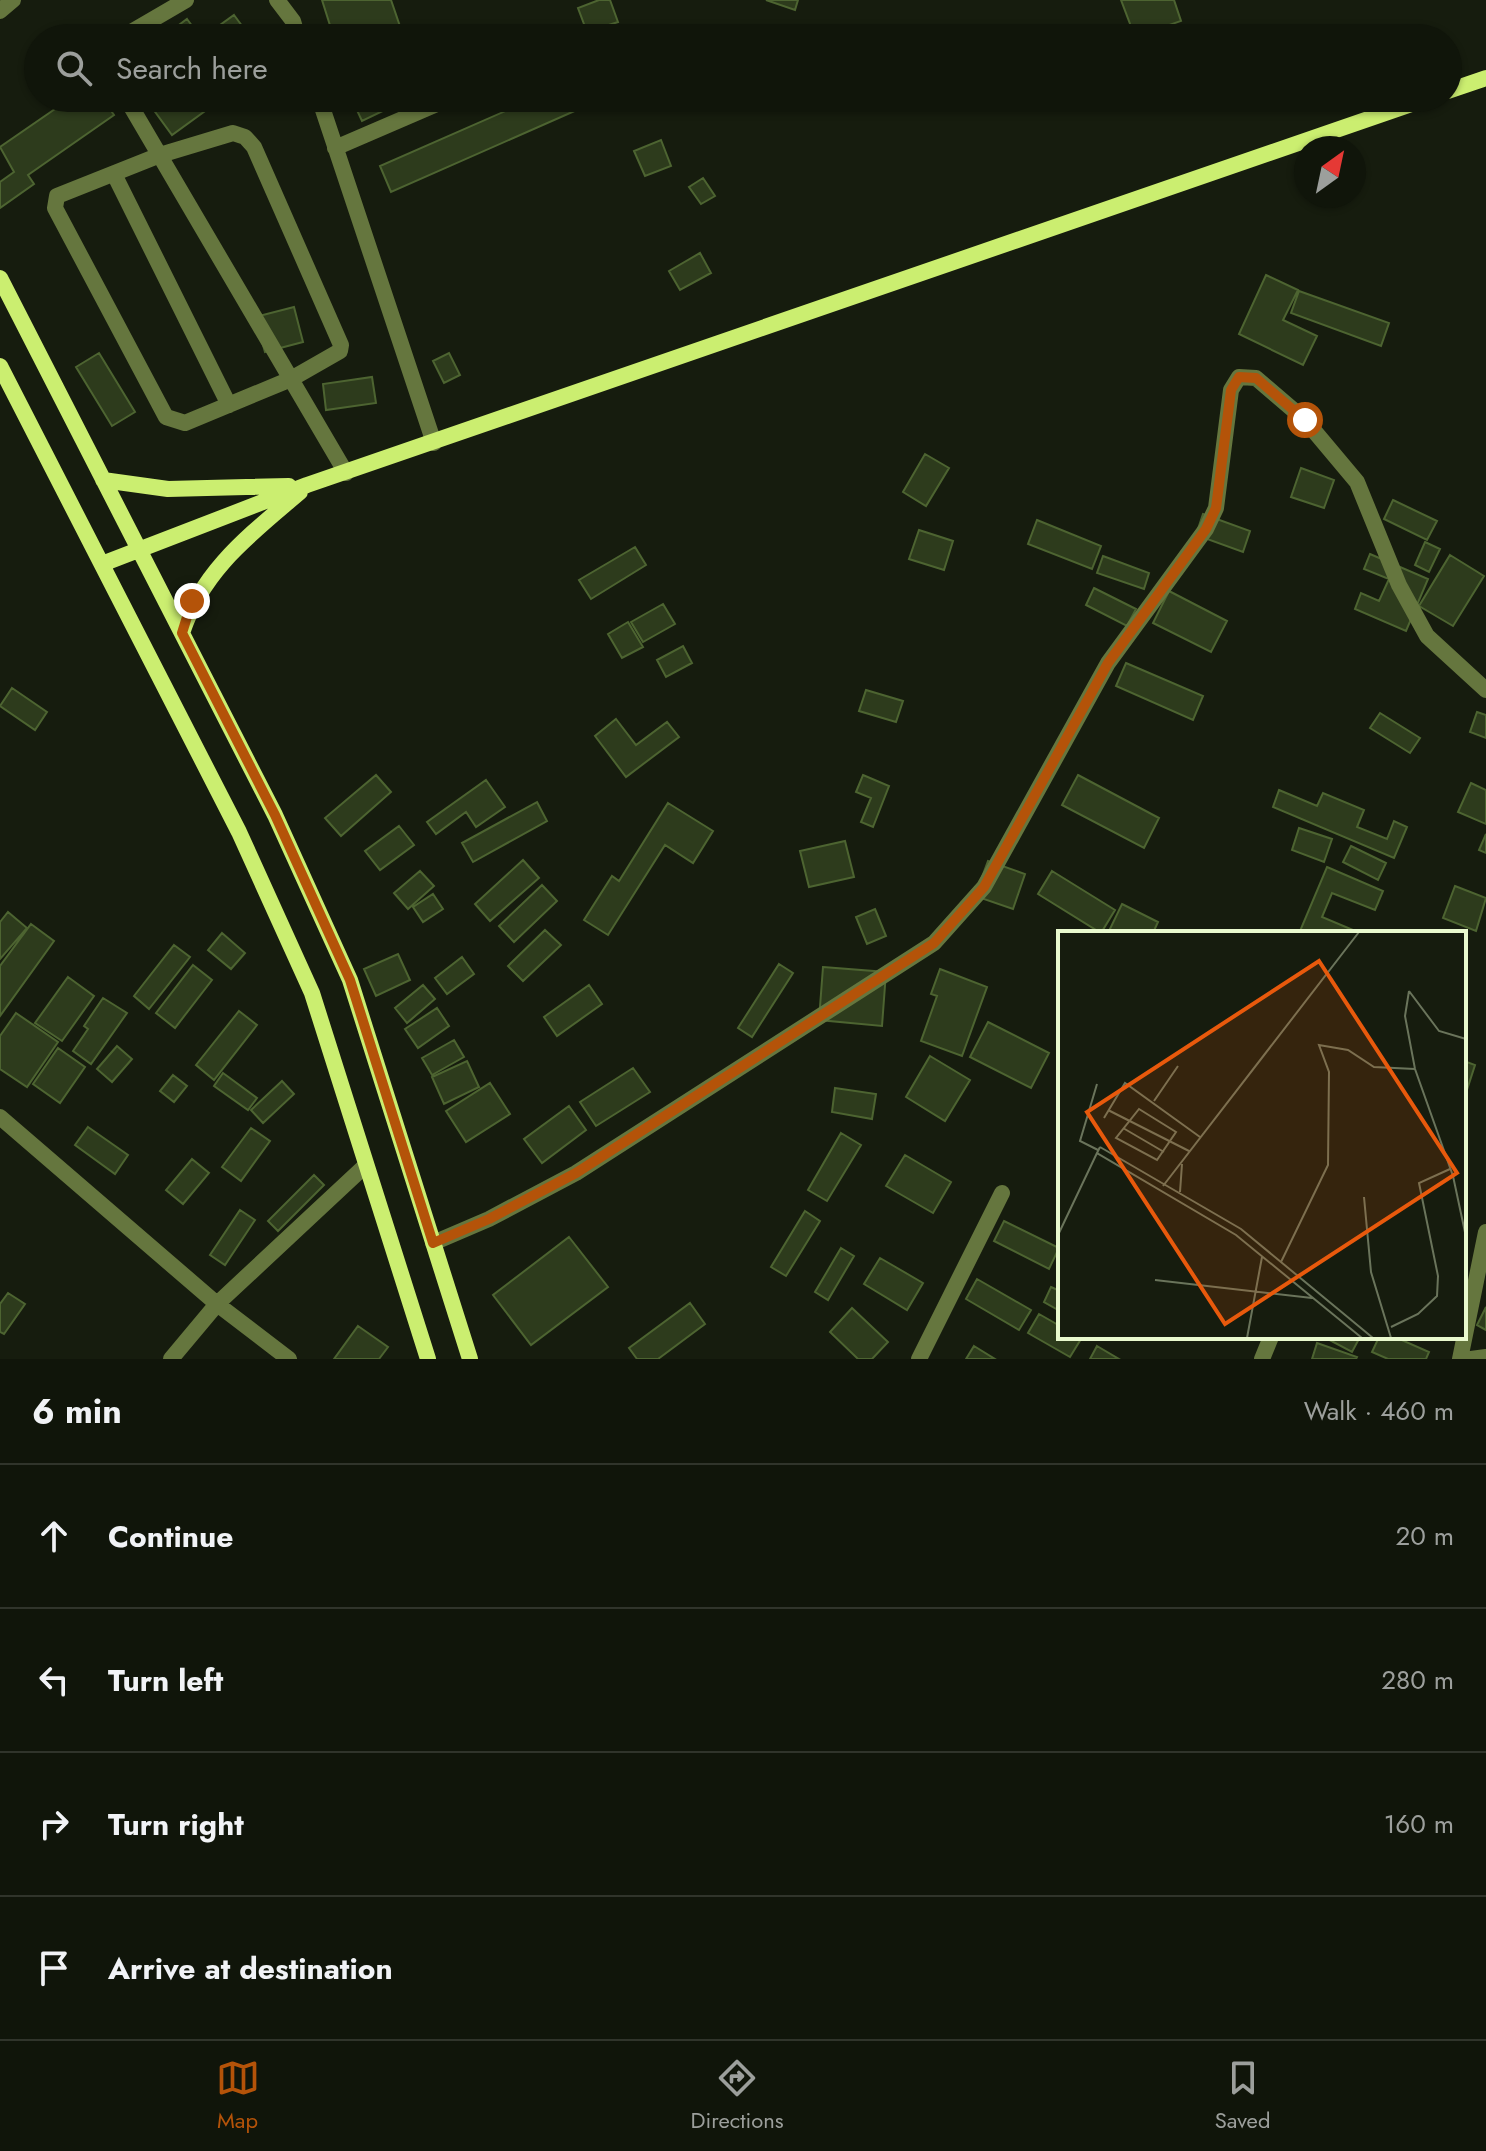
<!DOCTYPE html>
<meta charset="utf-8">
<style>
:root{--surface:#10150a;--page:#191e13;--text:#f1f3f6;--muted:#9c9f9c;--line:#30342b;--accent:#b45309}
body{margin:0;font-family:Jost,sans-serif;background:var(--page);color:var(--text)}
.compass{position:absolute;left:1294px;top:136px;width:72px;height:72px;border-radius:50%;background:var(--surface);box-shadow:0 2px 6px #0004;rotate:33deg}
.stop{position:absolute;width:24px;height:24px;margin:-18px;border:6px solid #b45309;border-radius:50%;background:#fff}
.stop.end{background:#b45309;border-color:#fff;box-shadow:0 2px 8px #0008}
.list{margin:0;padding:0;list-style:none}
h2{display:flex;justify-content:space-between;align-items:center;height:104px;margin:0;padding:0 32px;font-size:34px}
h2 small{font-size:26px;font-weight:400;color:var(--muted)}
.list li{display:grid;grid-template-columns:52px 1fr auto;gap:24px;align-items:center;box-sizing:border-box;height:144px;padding:0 32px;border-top:2px solid var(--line)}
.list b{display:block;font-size:30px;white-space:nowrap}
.list em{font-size:26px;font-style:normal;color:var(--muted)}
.icon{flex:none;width:44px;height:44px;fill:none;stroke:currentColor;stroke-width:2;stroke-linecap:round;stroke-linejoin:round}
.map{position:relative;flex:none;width:1486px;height:1359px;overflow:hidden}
.search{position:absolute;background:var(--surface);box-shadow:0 2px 6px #0004;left:24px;right:24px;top:24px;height:88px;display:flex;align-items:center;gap:20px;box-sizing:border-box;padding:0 28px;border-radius:44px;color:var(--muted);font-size:30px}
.sheet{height:680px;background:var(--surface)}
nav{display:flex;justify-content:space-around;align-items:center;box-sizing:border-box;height:112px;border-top:2px solid var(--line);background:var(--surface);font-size:22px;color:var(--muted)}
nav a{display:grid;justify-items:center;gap:4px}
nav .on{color:var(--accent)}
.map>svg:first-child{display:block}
.building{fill:#2d3b1c;stroke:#4d6431;stroke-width:2}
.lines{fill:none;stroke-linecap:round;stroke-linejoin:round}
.lane{stroke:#65763e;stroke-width:16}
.street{stroke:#65763e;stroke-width:16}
.secondary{stroke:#cbee70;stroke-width:16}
.route{stroke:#b45309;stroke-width:10}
.inset-road{fill:none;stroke:#6a745b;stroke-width:2}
.view{fill:#e8590c;fill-opacity:0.15;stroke:#e8590c;stroke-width:4}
.inset-edge{fill:none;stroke:#e9f9ce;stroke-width:4}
</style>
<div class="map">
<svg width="1486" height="1359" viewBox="0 0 1486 1359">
<rect width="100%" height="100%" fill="#161c0e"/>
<!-- building -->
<path class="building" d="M322,0H391L404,38H334Z
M599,0H610L618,22L587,32L578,8Z
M766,0H798L795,10Z
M1121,0H1174L1181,21L1135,37Z
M234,15L251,38H202Z
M187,19L201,38H166L164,36Z
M71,98H102L114,115L28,175L34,184L0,208V182L14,172L0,147Z
M145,98H223L172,135Z
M371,98H384L389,108L362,121L355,106Z
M535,98H604L391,192L380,166Z
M661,140L671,166L645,176L634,151Z
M703,178L715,196L701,204L689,187Z
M700,253L711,273L680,290L669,271Z
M1266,275L1298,290L1283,320L1317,336L1303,365L1239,334Z
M1299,291L1389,323L1381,346L1291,313Z
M294,307L303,342L265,352L255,317Z
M99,353L135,412L112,426L76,367Z
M449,353L460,375L444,383L433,361Z
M372,377L376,403L326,410L323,384Z
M925,454L949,468L926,506L903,492Z
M1301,468L1334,480L1324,508L1291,497Z
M1393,500L1437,521L1427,540L1384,519Z
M1203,514L1250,531L1243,552L1196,535Z
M1037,520L1101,546L1092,569L1028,544Z
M919,530L953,541L944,570L909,559Z
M1425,542L1440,549L1429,572L1415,565Z
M635,547L646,565L591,599L579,580Z
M1370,554L1428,579L1406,631L1355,609L1361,593L1379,601L1389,579L1364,569Z
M1450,555L1484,576L1453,626L1419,606Z
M1103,556L1149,573L1144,589L1097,573Z
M1094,588L1136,609L1127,626L1086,605Z
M1169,591L1227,621L1211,652L1153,623Z
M663,604L675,624L643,642L631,622Z
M628,622L643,647L622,658L608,634Z
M683,646L692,663L666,677L657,660Z
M1126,663L1203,696L1193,720L1116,686Z
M12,688L47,712L35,730L0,706Z
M866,690L903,701L896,722L859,711Z
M1477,712L1486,715V738L1470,732Z
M1380,713L1420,738L1410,753L1370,728Z
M616,719L636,745L667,722L679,737L626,777L595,736Z
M376,775L391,792L341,836L325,818Z
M863,775L889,786L873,827L861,822L871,798L856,792Z
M1078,775L1159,818L1144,848L1062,805Z
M486,780L505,807L476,827L466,812L436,834L427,822Z
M1471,783L1486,790V824L1458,812Z
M1279,790L1317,806L1323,793L1364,810L1357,827L1387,839L1394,821L1407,827L1394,858L1273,807Z
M537,802L547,821L473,862L462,843Z
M668,803L713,831L693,863L665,845L608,935L584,920L612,876L619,881Z
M399,826L414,845L380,870L365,851Z
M1299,828L1332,839L1324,862L1292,850Z
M1486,834V853L1479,850Z
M845,841L854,877L809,887L800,851Z
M1351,846L1386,863L1378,880L1343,862Z
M523,860L539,878L490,921L475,904Z
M988,861L1025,874L1013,909L975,896Z
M1327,867L1383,891L1375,910L1332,893L1322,917L1360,933L1300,931Z
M420,871L434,886L408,909L394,893Z
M1052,871L1115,910L1101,933L1038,894Z
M542,885L557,901L514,942L499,926Z
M1455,886L1486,898L1476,931L1443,918Z
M433,894L443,909L423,922L413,907Z
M1122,904L1158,922L1153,933H1108Z
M875,909L886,936L867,944L856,917Z
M8,912L27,928L0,959V922Z
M31,924L54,941L0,1016V966Z
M545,930L561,945L523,981L508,966Z
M222,933L245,953L231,969L208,950Z
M174,945L190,957L149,1009L134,996Z
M398,954L410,980L376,996L364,969Z
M462,957L474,974L447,994L435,978Z
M779,964L793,973L752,1037L738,1028Z
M193,965L212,980L175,1028L156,1013Z
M823,967L886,972L882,1026L819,1020Z
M940,969L987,987L962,1056L921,1041L937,996L931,994Z
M68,977L94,996L62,1041L35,1023Z
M423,985L435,999L407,1023L395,1008Z
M589,985L602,1004L557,1036L544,1017Z
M103,998L127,1013L91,1064L73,1051L88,1029L84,1026Z
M437,1008L449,1026L418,1048L405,1029Z
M239,1011L257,1025L214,1080L196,1065Z
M16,1013L58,1042L27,1087L0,1069V1036Z
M988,1022L1049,1053L1031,1088L970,1057Z
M454,1040L464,1057L432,1075L422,1058Z
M117,1046L132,1059L112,1082L97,1069Z
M58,1048L85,1067L60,1103L33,1084Z
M930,1056L970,1080L945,1121L906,1097Z
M467,1061L479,1087L444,1104L432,1077Z
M1464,1061L1475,1065L1465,1096H1464Z
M633,1068L650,1092L596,1126L580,1102Z
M223,1073L257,1098L248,1110L214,1086Z
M173,1075L187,1086L174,1102L160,1091Z
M282,1081L294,1094L263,1123L251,1110Z
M490,1083L510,1114L466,1142L446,1111Z
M835,1088L876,1094L872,1119L832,1112Z
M569,1106L586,1130L542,1163L524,1139Z
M88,1127L128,1155L115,1174L75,1145Z
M251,1128L270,1141L241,1181L222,1167Z
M841,1133L861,1145L827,1201L808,1190Z
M905,1155L951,1182L933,1213L886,1186Z
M192,1159L209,1173L183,1204L166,1190Z
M314,1175L324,1185L278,1231L268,1221Z
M240,1210L255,1220L225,1265L210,1255Z
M805,1211L820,1221L786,1276L771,1267Z
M1004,1221L1059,1248L1049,1269L994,1241Z
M569,1237L608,1287L531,1345L493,1295Z
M841,1248L854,1256L828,1300L815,1292Z
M880,1258L923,1283L907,1310L864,1284Z
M977,1279L1031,1310L1019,1330L966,1299Z
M1051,1287L1060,1291V1311L1044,1302Z
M8,1293L25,1304L4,1334L0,1332V1304Z
M690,1303L705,1324L658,1359H637L629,1348Z
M1486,1307V1330L1477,1325Z
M852,1308L888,1342L872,1359H858L830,1332Z
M1039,1314L1060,1326V1337L1081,1339L1070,1357L1028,1333Z
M358,1326L388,1347L379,1359H334Z
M1324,1337H1360L1352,1352Z
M1379,1337H1395L1429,1352L1426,1359H1388L1372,1352Z
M1317,1343L1357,1357L1356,1359H1312Z
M974,1346L995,1359H966Z
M1097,1346L1119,1359H1090Z"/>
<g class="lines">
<!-- lane -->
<path class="lane" d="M277,0L293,21L298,38
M121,38L186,0
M126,98L346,473
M319,98L434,443
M233,133L245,137L254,147L341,345L340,351L291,379L185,423L166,417L55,208L57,196L160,155Z
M335,148L451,98
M114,174L229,405"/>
<!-- street -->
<path class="street" d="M0,11L13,0
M0,1117L217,1304L289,1359
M433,1243L489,1219L576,1173L934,943L984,887L1108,663L1206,529L1216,508L1231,390L1239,377L1256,378L1305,420L1357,482L1399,585L1427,636L1486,690
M171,1359L217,1304L366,1165
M919,1359L1002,1193
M1262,1359L1271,1337
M1460,1359L1486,1232
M1471,1359L1486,1357"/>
<!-- secondary -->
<path class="secondary" d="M1448,91L1486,78
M0,278L275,815L350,980L470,1359
M0,366L239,832L312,993L428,1359
M103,480L168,489L289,486
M102,564L307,485L1429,98
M182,633C203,569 251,534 300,492"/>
</g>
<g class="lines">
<!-- route -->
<path class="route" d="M192,601L182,633L275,815L350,980L433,1243L489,1219L576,1173L934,943L984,887L1108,663L1206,529L1216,508L1231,390L1239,377L1256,378L1305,420"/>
</g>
<!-- overview -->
<g transform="translate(1058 931)">
<rect width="408" height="408" fill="#161c0e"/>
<path class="inset-road" d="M351,60L347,85L357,138L395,245L408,306M351,60L381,100L408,108M39,153L22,210L40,219M96,170L120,135M81,178L118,201L99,229L58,207ZM50,179L131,220M46,187L67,152L142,206M65,197L106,221M42,216L183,298L315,407M42,216L39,222L178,304L304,407M105,255L301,1M122,261L124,233M306,266L313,341L333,407M0,304L39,222M223,331L270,234L271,141L261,114L290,119L316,136L357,138M97,349L254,367M333,396L360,383L379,365L380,345L361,252L392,238M189,407L204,326"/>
<path class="view" d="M261,30L399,242L167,393L29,181Z"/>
<rect width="408" height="408" class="inset-edge"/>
</g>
</svg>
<svg class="compass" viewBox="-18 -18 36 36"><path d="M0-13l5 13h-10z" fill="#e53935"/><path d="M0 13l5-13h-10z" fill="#9c9f9c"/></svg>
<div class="stop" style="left:1305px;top:420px"></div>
<div class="stop end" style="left:192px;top:601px"></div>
<div class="search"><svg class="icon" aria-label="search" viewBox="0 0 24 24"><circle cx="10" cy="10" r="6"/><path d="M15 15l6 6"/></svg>Search here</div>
</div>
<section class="sheet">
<h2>6 min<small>Walk · 460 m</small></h2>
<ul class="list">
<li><svg class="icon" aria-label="ahead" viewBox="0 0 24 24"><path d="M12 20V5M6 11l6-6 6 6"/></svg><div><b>Continue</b></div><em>20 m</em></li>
<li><svg class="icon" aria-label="left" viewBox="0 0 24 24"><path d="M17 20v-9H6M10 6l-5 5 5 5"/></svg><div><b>Turn left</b></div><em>280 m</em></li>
<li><svg class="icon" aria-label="right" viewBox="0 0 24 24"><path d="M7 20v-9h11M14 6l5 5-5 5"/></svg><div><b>Turn right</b></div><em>160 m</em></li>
<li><svg class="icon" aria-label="arrive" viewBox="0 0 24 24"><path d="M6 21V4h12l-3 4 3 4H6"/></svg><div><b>Arrive at destination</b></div></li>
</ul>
</section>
<nav>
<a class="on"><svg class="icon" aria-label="map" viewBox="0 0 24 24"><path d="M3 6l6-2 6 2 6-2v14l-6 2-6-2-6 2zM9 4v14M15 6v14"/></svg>Map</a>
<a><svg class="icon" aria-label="directions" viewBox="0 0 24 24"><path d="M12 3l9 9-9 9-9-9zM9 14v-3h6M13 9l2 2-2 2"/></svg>Directions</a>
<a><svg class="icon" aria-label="saved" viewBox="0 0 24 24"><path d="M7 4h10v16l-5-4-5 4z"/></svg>Saved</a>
</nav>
